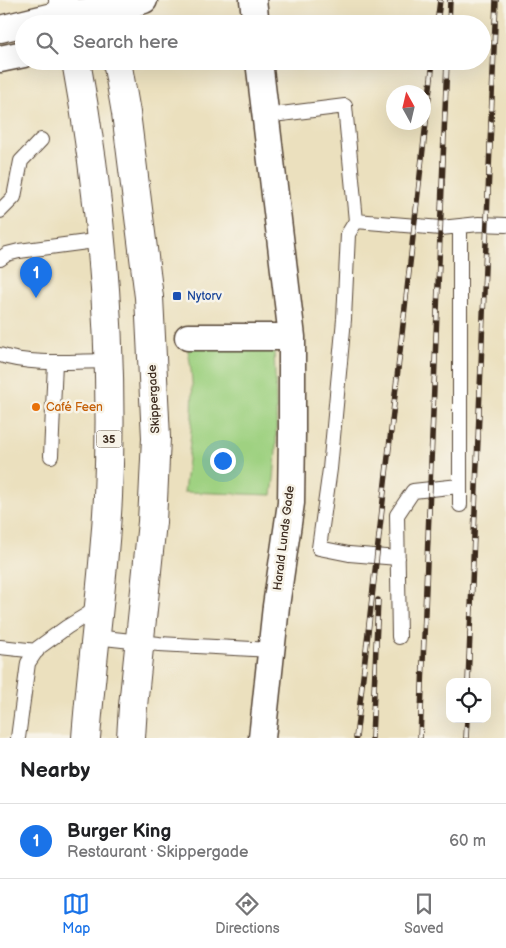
<!DOCTYPE html>
<meta charset="utf-8">
<style>
:root{--surface:#fff;--page:#f6f6f6;--text:#202124;--muted:#757577;--line:#e0e0e0;--accent:#1a73e8}
body{margin:0;font-family:"Balsamiq Sans",sans-serif;background:var(--page);color:var(--text)}
.controls{position:absolute;right:15px;bottom:15px;display:grid;overflow:hidden;border-radius:10px;box-shadow:0 5px 20px #0002}
.controls button{width:45px;height:45px;display:grid;place-items:center;padding:0;border:0;border-bottom:1px solid var(--line);background:var(--surface);color:var(--text);font:25px sans-serif}
.compass{position:absolute;left:386px;top:85px;width:45px;height:45px;border-radius:50%;background:var(--surface);box-shadow:0 5px 20px #0002;rotate:352deg}
.you{position:absolute;left:222px;top:460px;width:18px;height:18px;margin:-12px;border:4px solid #fff;border-radius:50%;background:#1a73e8;box-shadow:0 0 0 8px #1a73e833}
.badge{display:grid;place-items:center;width:32px;height:32px;border-radius:50%;background:var(--accent);color:#fff;font-size:16px;font-weight:700}
.pin{position:absolute;translate:-50% -41px;filter:drop-shadow(0 1px 2px #0008)}
.pin::after{content:'';position:absolute;top:26px;width:18px;height:15px;background:inherit;clip-path:polygon(0 0,100% 0,50% 100%)}
.list{margin:0;padding:0;list-style:none}
h2{display:flex;justify-content:space-between;align-items:center;height:65px;margin:0;padding:0 20px;font-size:21px}
h2 small{font-size:16px;font-weight:400;color:var(--muted)}
.list li{display:grid;grid-template-columns:32px 1fr auto;gap:15px;align-items:center;box-sizing:border-box;height:75px;padding:0 20px;border-top:1px solid var(--line)}
.list b{display:block;font-size:19px;white-space:nowrap}
.list p{margin:0;font-size:16px;white-space:nowrap;color:var(--muted)}
.list em{font-size:16px;font-style:normal;color:var(--muted)}
.icon{flex:none;width:28px;height:28px;fill:none;stroke:currentColor;stroke-width:2;stroke-linecap:round;stroke-linejoin:round}
.map{position:relative;flex:none;width:506px;height:738px;overflow:hidden}
.search{position:absolute;background:var(--surface);box-shadow:0 5px 20px #0002;left:15px;right:15px;top:15px;height:55px;display:flex;align-items:center;gap:12px;box-sizing:border-box;padding:0 18px;border-radius:28px;color:var(--muted);font-size:19px}
.sheet{height:140px;background:var(--surface)}
nav{display:flex;justify-content:space-around;align-items:center;box-sizing:border-box;height:70px;border-top:1px solid var(--line);background:var(--surface);font-size:14px;color:var(--muted)}
nav a{display:grid;justify-items:center;gap:2px}
nav .on{color:var(--accent)}
.map>svg:first-child{display:block}
.green{fill:#9fd181;stroke:#6d7e50}
.lines{fill:none;stroke-linecap:round;stroke-linejoin:round}
.service-casing{stroke:#554536;stroke-width:16}
.minor-casing{stroke:#554536;stroke-width:29}
.primary-casing{stroke:#554536;stroke-width:30}
.service{stroke:#fff;stroke-width:14}
.minor{stroke:#fff;stroke-width:26}
.primary{stroke:#fff;stroke-width:28}
.rail-casing{stroke:#3b2a1e;stroke-width:5.5}
.rail{stroke:#f7f3e8;stroke-width:4;stroke-dasharray:11;stroke-linecap:butt}
.transit-dot{fill:#1a4fb4;stroke:#f7f3e8;stroke-width:2}
.food-dot{fill:#e8710a;stroke:#f7f3e8;stroke-width:2}
.labels{text-anchor:middle;dominant-baseline:central;stroke-width:5;stroke-linejoin:round;paint-order:stroke}
.shield{fill:#f7f3e8;stroke:#73665b;stroke-width:1}
.shield-label{font-size:11px;font-weight:bold;fill:#3b2a1e}
.transit-label{font-size:12px;fill:#164399;stroke:#f7f3e8;text-anchor:start}
.street-label{font-size:12px;fill:#3b2a1e;stroke:#f7f3e8}
.food-label{font-size:12px;fill:#c56008;stroke:#f7f3e8;text-anchor:start}
</style>
<div class="map">
<svg width="506" height="738" viewBox="0 0 506 738">
<rect width="100%" height="100%" fill="#f7f3e8"/>
<filter id="ink" filterUnits="userSpaceOnUse"><feTurbulence type="fractalNoise" baseFrequency=".02" numOctaves="2"/><feDisplacementMap in="SourceGraphic" scale="10" xChannelSelector="R" yChannelSelector="G"/><feConvolveMatrix kernelMatrix="1 2 1 2 8 2 1 2 1" color-interpolation-filters="sRGB"/></filter>
<filter id="wash" filterUnits="userSpaceOnUse"><feTurbulence type="fractalNoise" baseFrequency=".0096" numOctaves="4" result="noise"/><feDisplacementMap in="SourceGraphic" scale="20" xChannelSelector="R" yChannelSelector="G"/><feGaussianBlur stdDeviation="1.12" result="paint"/><feColorMatrix in="noise" values="0 0 0 0 0 0 0 0 0 0 0 0 0 0 0 0 0 1.4 0 .05"/><feComposite in="paint" operator="in"/></filter>
<g filter="url(#wash)">
<rect width="100%" height="100%" fill="#ebe0be"/>
<!-- green -->
<path class="green" d="M187,346L265,348L274,351C276,399 279,448 272,495L184,492C190,444 198,393 187,346Z"/>
</g>
<g filter="url(#ink)">
<g class="lines">
<!-- service casing -->
<g class="service-casing">
<path id="service" d="M265,116L345,106L356,221L348,234L344,319L330,469L319,548L349,554L398,558
M0,211L14,197L21,161L41,140
M356,221L441,228L479,224L506,225
M0,259L7,254L19,251L102,240
M0,355C32,366 76,361 109,361
M51,456L55,362
M460,505V226
M95,637L159,644L273,650
M399,637L397,515L413,491L459,486
M0,647L37,651
M18,738L28,663L38,648L67,627L98,608"/>
</g>
<!-- minor casing -->
<g class="minor-casing">
<path id="minor" d="M253,0L256,24
M0,29L66,13L108,11L144,0
M0,59L24,54
M259,61L292,337V432L291,503L276,606L262,738
M188,337H292"/>
</g>
<!-- primary casing -->
<g class="primary-casing">
<path id="primary" d="M63,0L68,24
M105,0L110,24
M76,61C103,207 114,349 108,497C104,578 92,658 86,738
M117,61L126,113L149,297L156,438L152,522L133,706L131,738"/>
</g>
<!-- service -->
<use href="#service" class="service"/>
<!-- minor -->
<use href="#minor" class="minor"/>
<!-- primary -->
<use href="#primary" class="primary"/>
<!-- rail casing -->
<g class="rail-casing">
<path id="rail" d="M437,24L440,0
M449,24L450,0
M468,682L496,0
M356,738L433,61
M372,738L378,600
M420,738L447,61
M466,738L467,719"/>
</g>
<!-- rail -->
<use href="#rail" class="rail"/>
</g>
</g>
<!-- markers -->
<rect class="transit-dot" x="172" y="291" width="10" height="10" rx="2.5"/>
<circle class="food-dot" cx="36" cy="407" r="5"/>
<g class="labels">
<!-- shield labels -->
<rect class="shield" x="96.5" y="430.5" width="25" height="17" rx="4"/>
<g class="shield-label">
<text x="109" y="439">35</text>
</g>
<!-- transit labels -->
<g class="transit-label">
<text x="187" y="296">Nytorv</text>
</g>
<!-- street labels -->
<g class="street-label">
<text transform="translate(154 399) rotate(-93)">Skippergade</text>
<text transform="translate(284 538) rotate(-83)">Harald Lunds Gade</text>
</g>
<!-- food labels -->
<g class="food-label">
<text x="46" y="407">Café Feen</text>
</g>
</g>
</svg>
<div class="controls">
<button><svg class="icon" aria-label="locate" viewBox="0 0 24 24"><circle cx="12" cy="12" r="6"/><path d="M12 2v4M12 18v4M2 12h4M18 12h4"/></svg></button>
</div>
<svg class="compass" viewBox="-18 -18 36 36"><path d="M0-13l5 13h-10z" fill="#e53935"/><path d="M0 13l5-13h-10z" fill="#757577"/></svg>
<div class="you"></div>
<div class="pin badge" style="left:36px;top:298px">1</div>
<div class="search"><svg class="icon" aria-label="search" viewBox="0 0 24 24"><circle cx="10" cy="10" r="6"/><path d="M15 15l6 6"/></svg>Search here</div>
</div>
<section class="sheet">
<h2>Nearby<small></small></h2>
<ul class="list">
<li><span class="badge">1</span><div><b>Burger King</b><p>Restaurant · Skippergade</p></div><em>60 m</em></li>
</ul>
</section>
<nav>
<a class="on"><svg class="icon" aria-label="map" viewBox="0 0 24 24"><path d="M3 6l6-2 6 2 6-2v14l-6 2-6-2-6 2zM9 4v14M15 6v14"/></svg>Map</a>
<a><svg class="icon" aria-label="directions" viewBox="0 0 24 24"><path d="M12 3l9 9-9 9-9-9zM9 14v-3h6M13 9l2 2-2 2"/></svg>Directions</a>
<a><svg class="icon" aria-label="saved" viewBox="0 0 24 24"><path d="M7 4h10v16l-5-4-5 4z"/></svg>Saved</a>
</nav>
